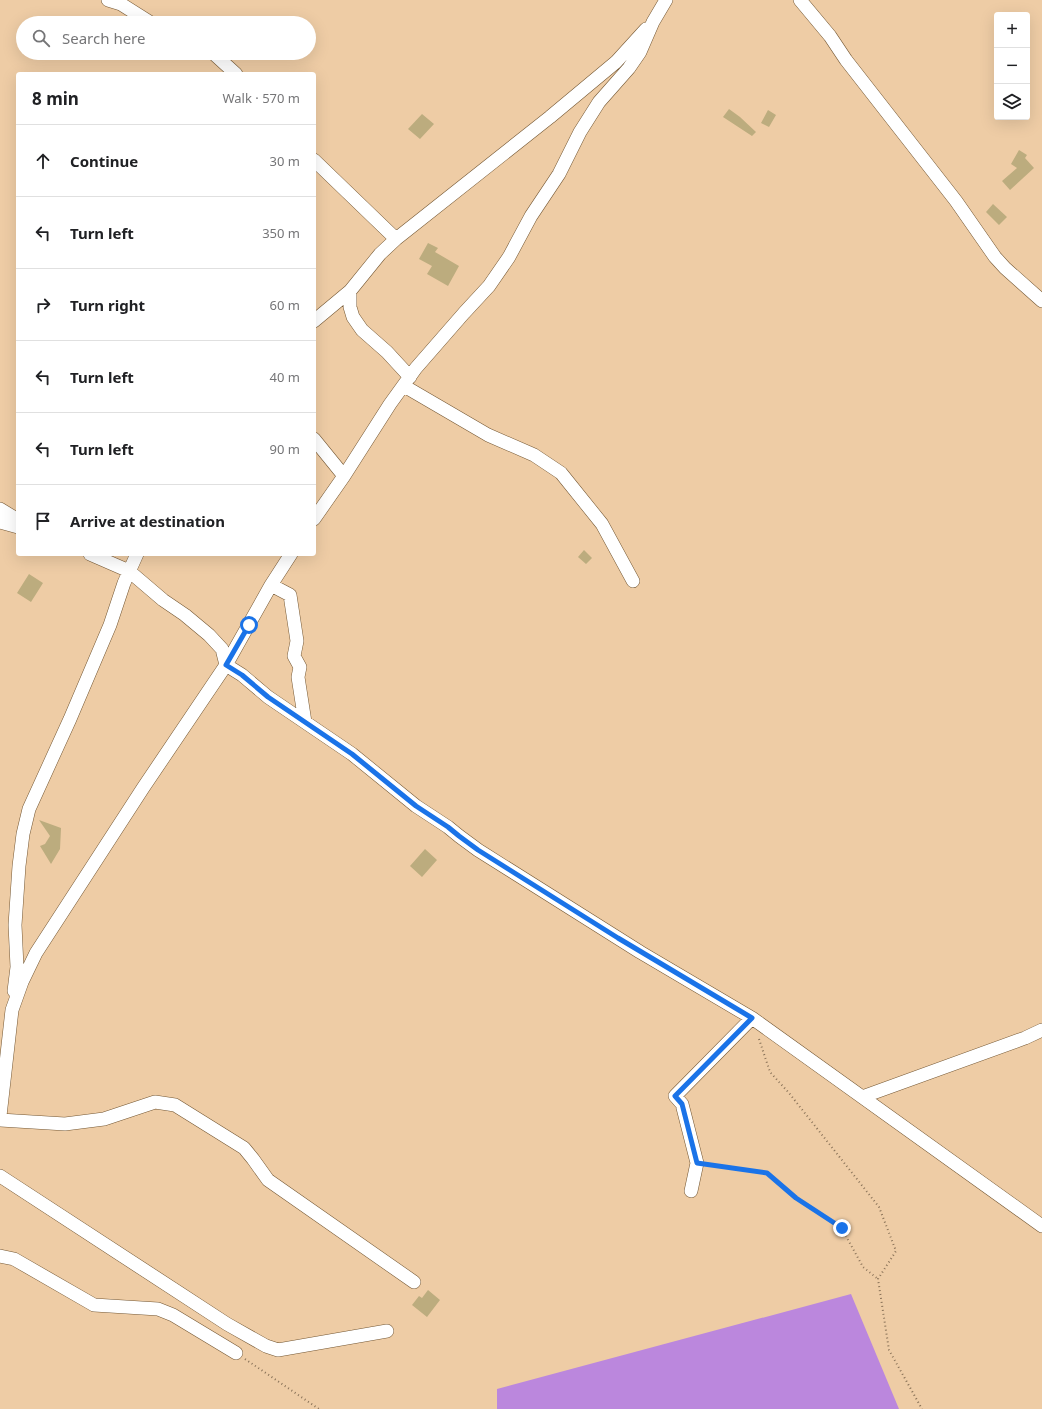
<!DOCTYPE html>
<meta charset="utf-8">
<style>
:root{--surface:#fff;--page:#f2f2f2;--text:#202124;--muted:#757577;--line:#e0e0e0}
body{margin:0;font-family:"Noto Sans",sans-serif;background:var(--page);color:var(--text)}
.controls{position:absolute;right:12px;top:12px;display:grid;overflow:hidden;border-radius:4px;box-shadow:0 4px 16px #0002}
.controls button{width:36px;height:36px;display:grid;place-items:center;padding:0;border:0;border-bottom:1px solid var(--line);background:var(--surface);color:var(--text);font:20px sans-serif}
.stop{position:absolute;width:12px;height:12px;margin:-9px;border:3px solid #1a73e8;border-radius:50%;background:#fff}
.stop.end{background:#1a73e8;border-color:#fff;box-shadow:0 1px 4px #0008}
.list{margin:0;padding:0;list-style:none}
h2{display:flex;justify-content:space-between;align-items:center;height:52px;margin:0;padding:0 16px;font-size:17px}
h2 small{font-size:13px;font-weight:400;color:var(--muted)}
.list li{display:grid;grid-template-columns:26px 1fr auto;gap:12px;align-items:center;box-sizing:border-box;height:72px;padding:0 16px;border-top:1px solid var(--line)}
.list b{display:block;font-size:15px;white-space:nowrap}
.list em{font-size:13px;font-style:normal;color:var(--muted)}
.icon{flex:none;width:22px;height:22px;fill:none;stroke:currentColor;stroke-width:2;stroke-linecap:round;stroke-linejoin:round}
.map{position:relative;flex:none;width:1042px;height:1409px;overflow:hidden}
.search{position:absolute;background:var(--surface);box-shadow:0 4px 16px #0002;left:16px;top:16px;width:300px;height:44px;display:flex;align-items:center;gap:10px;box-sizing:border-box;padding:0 14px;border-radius:22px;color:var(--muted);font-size:15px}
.panel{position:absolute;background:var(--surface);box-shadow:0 4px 16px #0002;left:16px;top:72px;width:300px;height:484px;border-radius:4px}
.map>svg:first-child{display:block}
.green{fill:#bb87dd}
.building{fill:#bcac7e}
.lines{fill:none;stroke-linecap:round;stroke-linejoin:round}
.minor-casing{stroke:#745733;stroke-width:14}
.path{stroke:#897258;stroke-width:2;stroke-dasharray:1 3;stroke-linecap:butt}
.minor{stroke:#fff;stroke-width:13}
.route{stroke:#1a73e8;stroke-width:5}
</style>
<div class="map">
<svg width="1042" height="1409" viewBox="0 0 1042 1409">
<rect width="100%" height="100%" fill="#eecca5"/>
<!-- green -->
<path class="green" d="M851,1294L899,1409H497V1389Z"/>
<!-- building -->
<path class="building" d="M729,109L740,117L756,132L752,136L723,117Z
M768,110L776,115L769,127L761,123Z
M422,114L434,124L420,139L408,129Z
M1019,150L1027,155L1025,158L1034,168L1010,190L1002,181L1017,168L1011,164Z
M993,204L1007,217L999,225L986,212Z
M428,243L438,248L435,252L459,266L448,286L427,274L432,266L419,259Z
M584,550L592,558L586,564L578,557Z
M29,574L43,583L31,602L17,593Z
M39,820L61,828L60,849L51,864L40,846L45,844L50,836Z
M425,849L437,860L422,877L410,866Z
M428,1290L440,1300L427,1317L412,1305L419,1296L422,1298Z"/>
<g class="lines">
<!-- minor casing -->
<g class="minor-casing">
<path id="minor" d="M108,0L121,4L151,23
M800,0L830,36L846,60L956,201L995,257L1005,268L1042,301
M213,53L236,74
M314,160L396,239
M350,291V307L353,317L362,330L387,352L410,377
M314,321L350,291L380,254L396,239L550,117L616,62L646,29
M404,386L488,435L534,455L561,473L602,524L633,581
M314,439L344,476
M0,509L18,520
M314,519L344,476L390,404L416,368L464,313L489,286L509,257L531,216L559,174L580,132L599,102L629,68L640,52L653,22L666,0
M0,522L18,527
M90,554L129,571L163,600L185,615L209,635L222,649L226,665L242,675L268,697L352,754L416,806L448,827L459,836L478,850L640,952L752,1018L1042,1226
M271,585L290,595L297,641L294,656L300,667L298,677L305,722
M14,991L17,967L15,925L19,866L23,834L29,809L70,719L110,625L124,583L137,554
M862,1097L1025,1038L1042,1030
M0,1116L12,1010L22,982L36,953L143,788L226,665L271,585L291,554
M0,1120L65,1124L104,1119L155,1102L175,1105L244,1148L253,1159L268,1180L414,1282
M0,1176L227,1324L266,1346L278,1350L387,1331
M691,1191L697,1163L682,1104L675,1096L752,1018
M0,1256L14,1259L94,1305L158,1309L173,1315L236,1353"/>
</g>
<!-- path -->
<path class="path" d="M759,1039L770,1072L789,1093L879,1207L896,1251L878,1279L889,1350L922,1409
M709,1165L767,1173L796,1198L842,1229L863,1267L878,1279
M245,1359L319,1409"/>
<!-- minor -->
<use href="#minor" class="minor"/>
</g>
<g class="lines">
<!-- route -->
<path class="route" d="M249,625L226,665L242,675L268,697L352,754L416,806L448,827L459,836L478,850L618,938L752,1018L675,1096L682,1104L697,1163L767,1173L796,1198L842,1228"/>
</g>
</svg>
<div class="controls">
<button>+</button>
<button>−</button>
<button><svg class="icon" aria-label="layers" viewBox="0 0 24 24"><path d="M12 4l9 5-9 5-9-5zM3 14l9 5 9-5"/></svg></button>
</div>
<div class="stop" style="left:249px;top:625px"></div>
<div class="stop end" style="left:842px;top:1228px"></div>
<div class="search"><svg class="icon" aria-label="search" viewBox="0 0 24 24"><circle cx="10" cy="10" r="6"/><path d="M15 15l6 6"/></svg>Search here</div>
<section class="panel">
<h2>8 min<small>Walk · 570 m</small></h2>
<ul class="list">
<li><svg class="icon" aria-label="ahead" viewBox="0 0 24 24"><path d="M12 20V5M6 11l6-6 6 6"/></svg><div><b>Continue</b></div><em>30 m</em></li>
<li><svg class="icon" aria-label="left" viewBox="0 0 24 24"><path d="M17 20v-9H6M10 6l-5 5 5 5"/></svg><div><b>Turn left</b></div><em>350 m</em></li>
<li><svg class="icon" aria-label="right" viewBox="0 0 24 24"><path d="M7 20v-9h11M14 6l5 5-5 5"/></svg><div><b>Turn right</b></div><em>60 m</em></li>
<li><svg class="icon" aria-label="left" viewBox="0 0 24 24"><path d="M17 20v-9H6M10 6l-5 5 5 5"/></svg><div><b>Turn left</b></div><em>40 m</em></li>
<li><svg class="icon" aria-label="left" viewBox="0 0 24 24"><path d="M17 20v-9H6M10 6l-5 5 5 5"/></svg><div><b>Turn left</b></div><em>90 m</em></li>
<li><svg class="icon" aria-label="arrive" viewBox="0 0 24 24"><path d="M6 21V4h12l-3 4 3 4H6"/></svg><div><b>Arrive at destination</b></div></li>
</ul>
</section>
</div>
